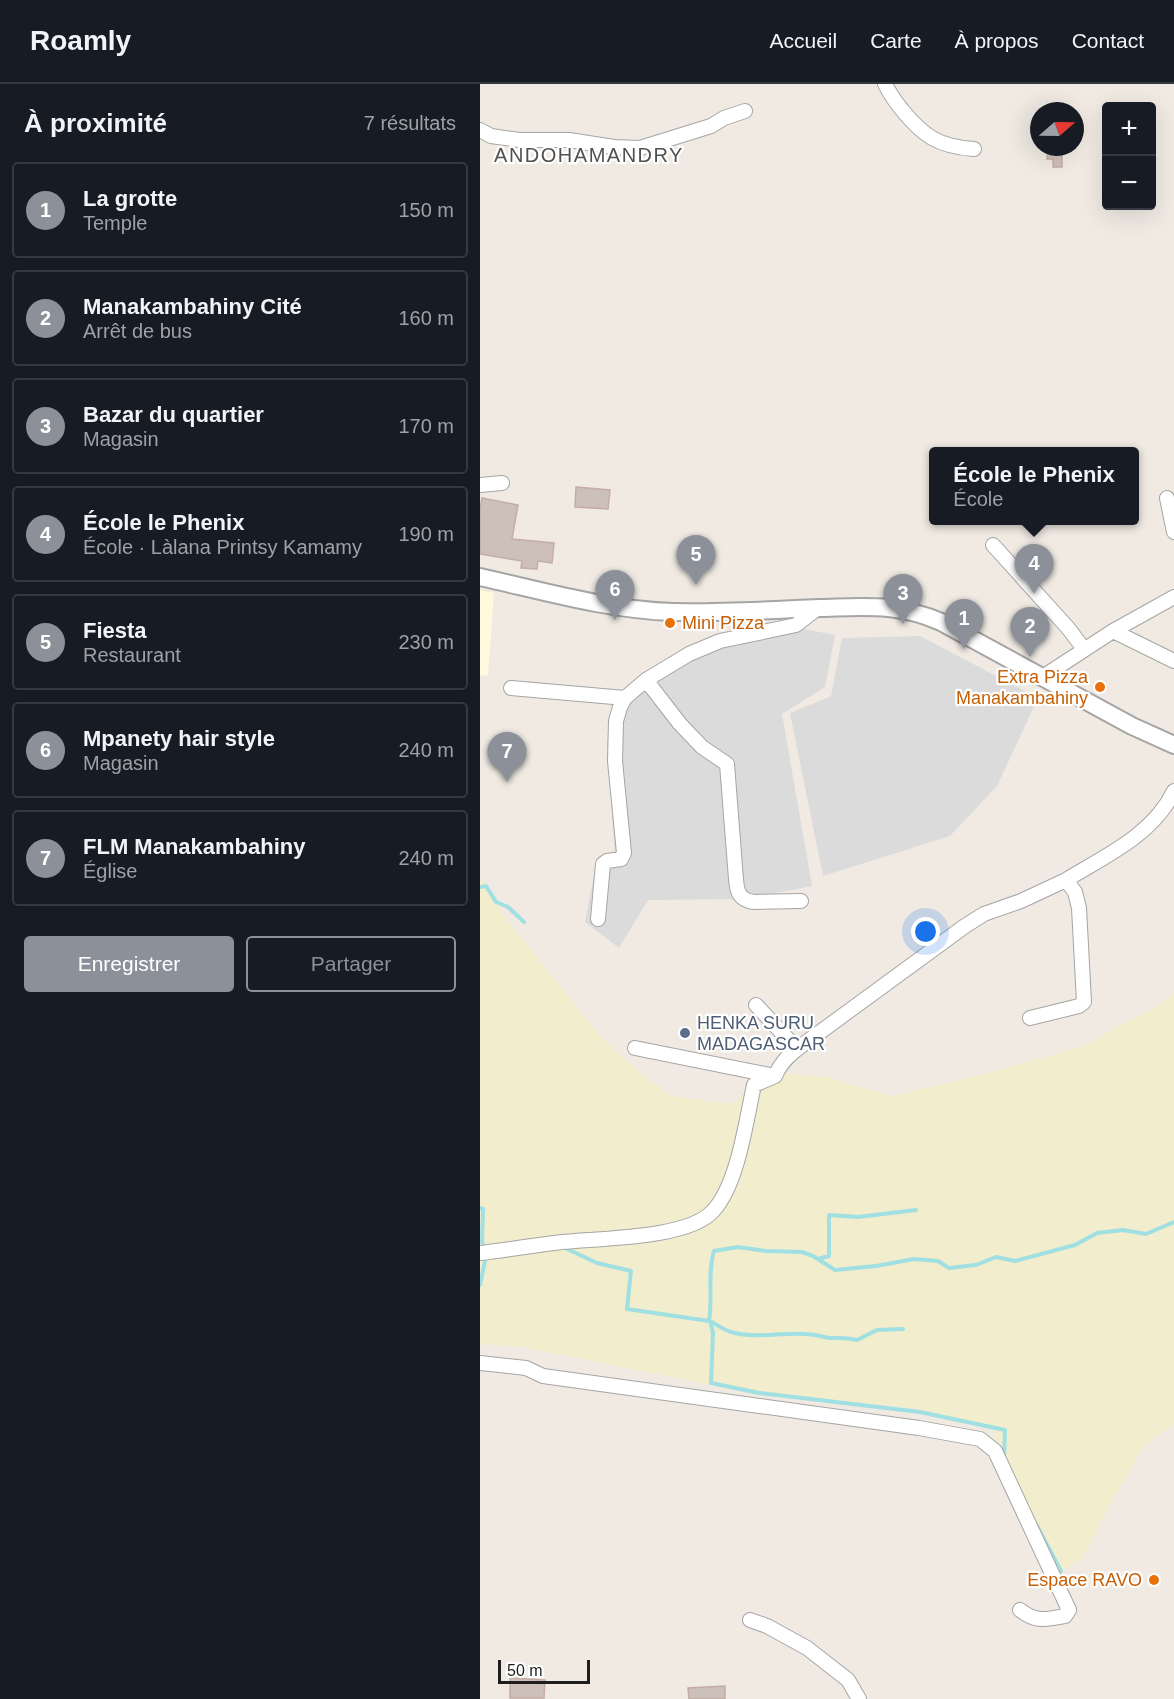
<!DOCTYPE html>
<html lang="fr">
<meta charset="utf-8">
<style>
:root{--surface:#171b24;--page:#242831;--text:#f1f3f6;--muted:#9ea1a6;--line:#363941;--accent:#8c9099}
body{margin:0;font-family:Arial,sans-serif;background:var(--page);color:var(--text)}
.controls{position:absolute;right:18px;top:18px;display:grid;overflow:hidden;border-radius:6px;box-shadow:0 6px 24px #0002}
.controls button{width:54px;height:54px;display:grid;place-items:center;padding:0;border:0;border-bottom:2px solid var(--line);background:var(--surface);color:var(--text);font:30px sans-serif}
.compass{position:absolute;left:550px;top:18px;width:54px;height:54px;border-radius:50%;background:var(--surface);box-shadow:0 6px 24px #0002;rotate:70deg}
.scale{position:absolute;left:18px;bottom:15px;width:92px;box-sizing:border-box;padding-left:6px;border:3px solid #1e1e1e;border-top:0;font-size:16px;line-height:21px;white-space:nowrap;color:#1e1e1e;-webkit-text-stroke:4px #fff;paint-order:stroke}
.you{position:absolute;left:446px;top:848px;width:21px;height:21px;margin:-15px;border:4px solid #fff;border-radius:50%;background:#1a73e8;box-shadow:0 0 0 9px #1a73e833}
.badge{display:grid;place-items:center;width:39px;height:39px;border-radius:50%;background:var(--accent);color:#fff;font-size:20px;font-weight:700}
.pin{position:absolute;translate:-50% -50px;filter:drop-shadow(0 2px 3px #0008)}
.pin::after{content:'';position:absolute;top:32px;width:21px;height:18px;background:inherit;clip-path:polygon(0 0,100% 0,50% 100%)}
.popup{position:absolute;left:449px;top:363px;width:210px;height:78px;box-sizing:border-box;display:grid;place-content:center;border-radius:6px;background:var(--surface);filter:drop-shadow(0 2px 4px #0005);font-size:20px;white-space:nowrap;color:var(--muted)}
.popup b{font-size:22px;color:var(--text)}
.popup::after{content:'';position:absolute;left:50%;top:100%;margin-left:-12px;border:12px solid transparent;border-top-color:var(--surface)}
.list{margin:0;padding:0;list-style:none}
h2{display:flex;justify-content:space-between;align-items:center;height:78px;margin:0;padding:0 24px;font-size:26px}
h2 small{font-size:20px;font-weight:400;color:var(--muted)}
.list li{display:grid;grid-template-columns:39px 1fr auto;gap:18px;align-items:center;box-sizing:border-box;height:96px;margin:0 12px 12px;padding:0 12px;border:2px solid var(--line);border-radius:6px}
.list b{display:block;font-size:22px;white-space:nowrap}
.list p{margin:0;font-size:20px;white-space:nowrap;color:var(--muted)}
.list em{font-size:20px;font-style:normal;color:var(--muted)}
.actions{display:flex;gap:12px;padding:18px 24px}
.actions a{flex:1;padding:14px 0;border:2px solid var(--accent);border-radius:6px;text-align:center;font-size:21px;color:var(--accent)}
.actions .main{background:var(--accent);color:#fff}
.map{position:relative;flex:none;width:694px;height:1615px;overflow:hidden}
header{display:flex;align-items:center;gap:36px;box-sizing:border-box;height:84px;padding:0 30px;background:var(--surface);border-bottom:2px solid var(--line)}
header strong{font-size:28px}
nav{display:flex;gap:33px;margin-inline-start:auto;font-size:21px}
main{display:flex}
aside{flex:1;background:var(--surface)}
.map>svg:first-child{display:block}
.residential{fill:#dcdbdb}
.education{fill:#fff9de}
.farmland{fill:#f1edcd}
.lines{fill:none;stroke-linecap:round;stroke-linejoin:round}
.stream{stroke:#a0dfe2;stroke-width:4}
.building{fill:#cdbfb9;stroke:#c3ada4;stroke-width:1.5}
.minor-casing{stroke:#a5a5a5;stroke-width:16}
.tertiary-casing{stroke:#a5a5a5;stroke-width:20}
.minor{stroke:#fff;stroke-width:14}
.tertiary{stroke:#fff;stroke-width:16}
.food-dot{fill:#e8710a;stroke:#fff;stroke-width:2}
.service-dot{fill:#5c6f8a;stroke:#fff;stroke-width:2}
.labels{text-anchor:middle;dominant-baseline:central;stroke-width:4.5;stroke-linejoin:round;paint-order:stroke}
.food-label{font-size:18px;fill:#c56008;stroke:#fff;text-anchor:end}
.service-label{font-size:18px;fill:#4e5e75;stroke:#fff;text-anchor:start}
.neighbourhood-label{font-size:20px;letter-spacing:1.5px;fill:#515151;stroke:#fff}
</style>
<header>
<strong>Roamly</strong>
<nav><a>Accueil</a><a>Carte</a><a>À propos</a><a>Contact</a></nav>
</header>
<main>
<aside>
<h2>À proximité<small>7 résultats</small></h2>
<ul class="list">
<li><span class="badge">1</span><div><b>La grotte</b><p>Temple</p></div><em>150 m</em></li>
<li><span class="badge">2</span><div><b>Manakambahiny Cité</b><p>Arrêt de bus</p></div><em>160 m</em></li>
<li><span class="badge">3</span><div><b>Bazar du quartier</b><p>Magasin</p></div><em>170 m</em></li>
<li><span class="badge">4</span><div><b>École le Phenix</b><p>École · Làlana Printsy Kamamy</p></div><em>190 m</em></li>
<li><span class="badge">5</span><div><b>Fiesta</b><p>Restaurant</p></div><em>230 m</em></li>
<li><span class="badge">6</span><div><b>Mpanety hair style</b><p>Magasin</p></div><em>240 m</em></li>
<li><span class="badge">7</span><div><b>FLM Manakambahiny</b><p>Église</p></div><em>240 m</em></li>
</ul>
<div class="actions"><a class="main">Enregistrer</a><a>Partager</a></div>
</aside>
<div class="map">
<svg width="694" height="1615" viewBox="0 0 694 1615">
<rect width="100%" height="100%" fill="#f0eae3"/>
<!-- residential -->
<path class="residential" d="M303,541L355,551L345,603L302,630L332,802L266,815L168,816L139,864L105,838L114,791L135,774L127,656L140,613L221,569Z
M440,552L558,614L517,702L470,752L343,792L310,629L351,612L362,554Z"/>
<!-- education -->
<path class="education" d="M0,506L14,509L8,592L0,591Z"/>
<!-- farmland -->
<path class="farmland" d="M0,792L24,832L125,957L158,987L191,1012L253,1020L288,988L347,993L411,1012L512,988L600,963L683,919L694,908V1340L664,1362L634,1413L603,1475L581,1487L544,1420L535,1418L514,1346L430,1324L327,1314L235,1302L43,1263L0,1260Z"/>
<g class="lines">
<!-- stream -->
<path class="stream" d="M0,803L6,802L16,818L28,823L44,838
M0,1124L3,1125L2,1157L4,1164
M83,1163L117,1179L151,1187L147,1225L229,1237C233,1214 227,1190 234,1167L258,1163L285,1167L322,1168L333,1172L355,1186L396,1182L434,1175L458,1177L469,1184L496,1181L516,1173L535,1177L595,1161L617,1149L643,1146L666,1150L694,1138
M338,1175L349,1172V1131L378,1133L436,1126
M0,1201L6,1172
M230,1237L233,1249L231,1299L279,1309L440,1328L525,1346L524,1374
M230,1237C237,1241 244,1246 251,1248C276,1255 301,1248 326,1250C334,1250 342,1253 349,1254C361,1254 366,1253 377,1256L397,1246L423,1245
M556,1440L581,1487"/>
</g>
<!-- building -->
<path class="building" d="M568,63H578V68H582V83H573V75H567Z
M96,403L130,406L128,425L95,423Z
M2,414L38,421L32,455L74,459L72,479L58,477L57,485L41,484L42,477L0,470V425Z
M30,1594L65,1596L64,1614H30Z
M245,1602V1615H209L208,1604Z"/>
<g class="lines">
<!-- minor casing -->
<g class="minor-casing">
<path id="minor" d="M405,0C414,18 434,43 452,54C464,61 480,64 494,65
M0,46L11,52L39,56H89L134,63L160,64L231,42L244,34L265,27
M0,401L22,399
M687,414L694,448
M513,461L588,544L604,565
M694,513L633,547L694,577
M561,594L633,547
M166,596L200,640L222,663L247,680L256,795C257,808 259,816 274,818L321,817
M31,604L145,614
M586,796C625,772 673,751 694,707
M118,835L123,780L127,777L141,775L144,769L135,677L136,637L140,623L145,614L166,596L209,570L240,557L316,541L338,524
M155,964L295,992
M317,965L485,842L504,830L541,817L586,796L595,808L599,824L604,918L599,922L550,934
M0,1169C27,1166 55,1161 82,1158C119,1154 208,1155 233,1127C258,1100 266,1037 274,1001L295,992C300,980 307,973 317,965L276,921
M0,1279L46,1284L63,1292L439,1344L500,1355L515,1367L589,1526L585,1532C565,1535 557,1539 540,1526
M270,1536L287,1542L327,1564L368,1596L379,1615"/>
</g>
<!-- tertiary casing -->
<g class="tertiary-casing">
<path id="tertiary" d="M0,493C63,507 128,526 193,528C242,529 291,526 340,524C385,523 418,519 461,538L652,642L694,661"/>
</g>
<!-- minor -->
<use href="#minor" class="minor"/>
<!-- tertiary -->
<use href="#tertiary" class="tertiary"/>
</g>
<!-- markers -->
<g class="food-dot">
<circle cx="190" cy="539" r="6"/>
<circle cx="620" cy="603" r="6"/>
<circle cx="674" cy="1496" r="6"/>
</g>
<circle class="service-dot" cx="205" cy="949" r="6"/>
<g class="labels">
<!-- food labels -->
<g class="food-label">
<text x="202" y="539" text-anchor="start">Mini Pizza</text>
<text x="608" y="593">Extra Pizza<tspan x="608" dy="21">Manakambahiny</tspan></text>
<text x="662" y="1496">Espace RAVO</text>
</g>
<!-- service labels -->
<g class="service-label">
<text x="217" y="939">HENKA SURU<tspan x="217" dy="21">MADAGASCAR</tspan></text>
</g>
<!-- neighbourhood labels -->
<g class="neighbourhood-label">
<text x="109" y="71">ANDOHAMANDRY</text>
</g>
</g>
</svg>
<div class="controls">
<button>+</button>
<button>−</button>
</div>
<svg class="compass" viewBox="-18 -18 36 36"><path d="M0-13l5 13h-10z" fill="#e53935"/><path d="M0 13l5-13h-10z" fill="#9ea1a6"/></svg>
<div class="scale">50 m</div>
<div class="you"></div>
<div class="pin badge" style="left:484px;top:565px">1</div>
<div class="pin badge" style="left:550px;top:573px">2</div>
<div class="pin badge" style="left:423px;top:540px">3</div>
<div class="pin badge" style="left:554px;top:510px">4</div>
<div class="popup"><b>École le Phenix</b>École</div>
<div class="pin badge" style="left:216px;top:501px">5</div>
<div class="pin badge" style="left:135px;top:536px">6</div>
<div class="pin badge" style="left:27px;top:698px">7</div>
</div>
</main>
